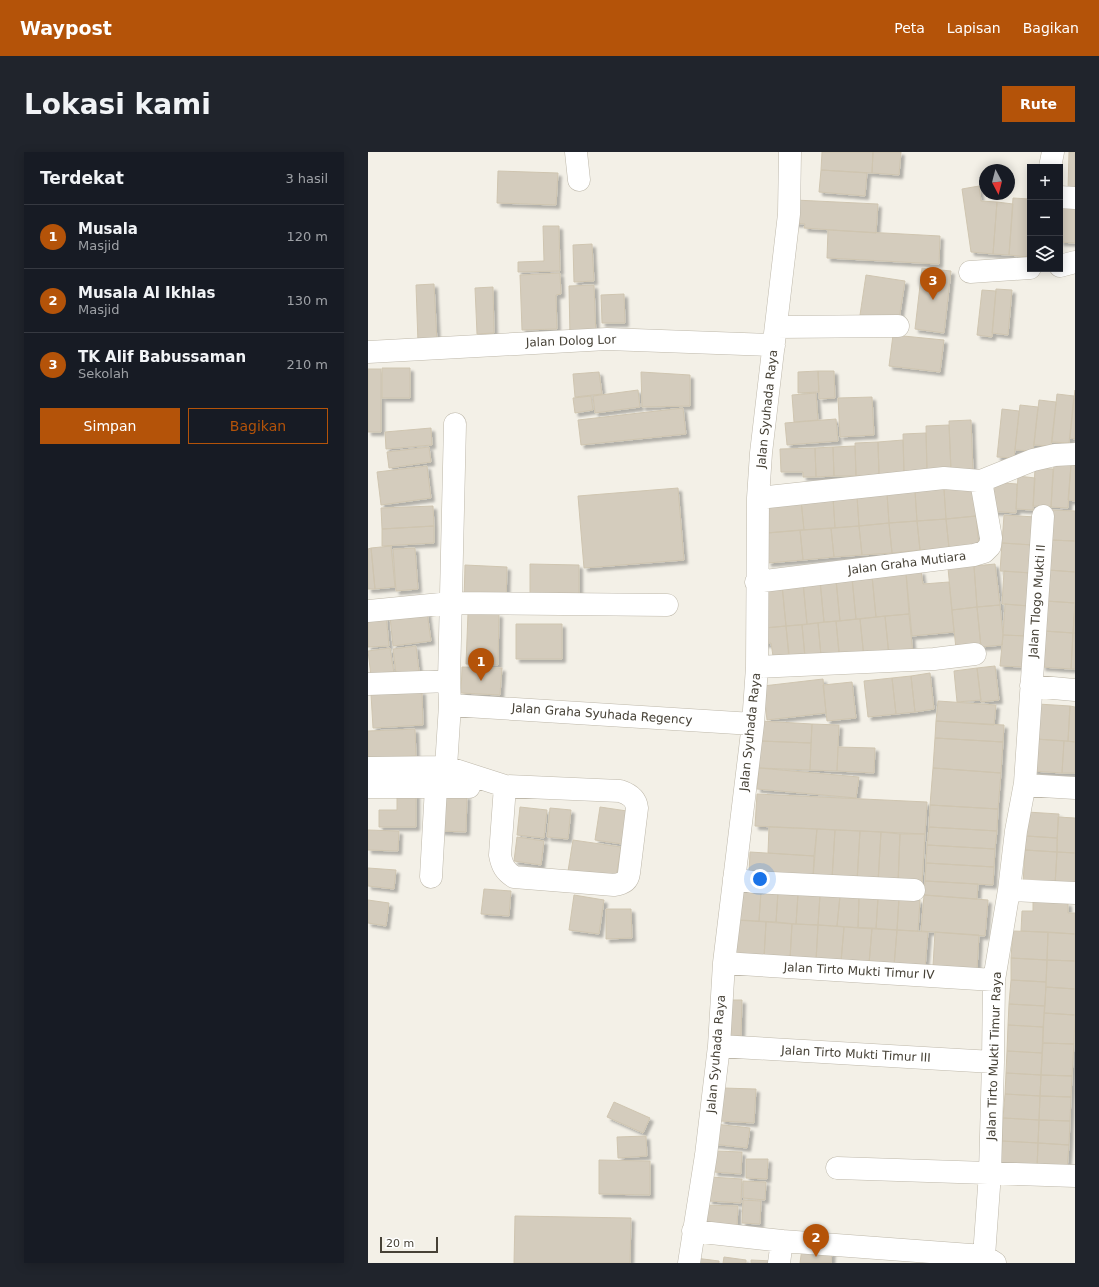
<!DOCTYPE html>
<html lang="id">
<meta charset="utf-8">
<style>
:root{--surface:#171b24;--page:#20242c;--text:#f1f3f6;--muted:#9ea1a6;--line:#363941;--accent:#b45309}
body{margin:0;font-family:"DejaVu Sans",sans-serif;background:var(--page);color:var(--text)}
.controls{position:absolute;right:12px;top:12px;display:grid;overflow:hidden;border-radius:0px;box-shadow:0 2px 10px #0003}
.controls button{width:36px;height:36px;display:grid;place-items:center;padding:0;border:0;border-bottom:1px solid var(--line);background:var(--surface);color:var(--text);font:20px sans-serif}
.compass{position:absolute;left:611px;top:12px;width:36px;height:36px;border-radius:50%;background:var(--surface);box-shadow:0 2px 10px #0003;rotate:173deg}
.scale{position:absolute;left:12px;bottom:10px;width:58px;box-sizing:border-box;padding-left:4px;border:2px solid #464136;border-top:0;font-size:11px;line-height:14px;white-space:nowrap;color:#464136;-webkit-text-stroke:3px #fff;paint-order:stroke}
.you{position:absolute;left:392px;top:727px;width:14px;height:14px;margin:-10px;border:3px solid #fff;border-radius:50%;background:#1a73e8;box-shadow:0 0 0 6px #1a73e833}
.badge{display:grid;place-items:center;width:26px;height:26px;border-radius:50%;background:var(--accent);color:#fff;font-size:13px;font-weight:700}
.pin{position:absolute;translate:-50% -33px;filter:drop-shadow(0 1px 2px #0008)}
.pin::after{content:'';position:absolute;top:21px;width:14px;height:12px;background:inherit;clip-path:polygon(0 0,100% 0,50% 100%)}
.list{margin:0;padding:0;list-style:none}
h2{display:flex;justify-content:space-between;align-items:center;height:52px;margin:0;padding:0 16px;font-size:17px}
h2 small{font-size:13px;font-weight:400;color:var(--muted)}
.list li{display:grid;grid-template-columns:26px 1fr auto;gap:12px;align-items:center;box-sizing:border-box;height:64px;padding:0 16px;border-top:1px solid var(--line)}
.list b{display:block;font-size:15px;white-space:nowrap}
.list p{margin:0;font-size:13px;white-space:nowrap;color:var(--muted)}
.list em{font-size:13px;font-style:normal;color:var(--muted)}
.actions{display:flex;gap:8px;padding:12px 16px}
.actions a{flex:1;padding:9px 0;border:1px solid var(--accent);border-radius:0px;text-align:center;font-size:14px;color:var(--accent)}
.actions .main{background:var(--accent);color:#fff}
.icon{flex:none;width:22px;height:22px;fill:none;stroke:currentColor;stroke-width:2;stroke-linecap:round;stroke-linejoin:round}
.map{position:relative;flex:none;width:707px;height:1111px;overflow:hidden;border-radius:0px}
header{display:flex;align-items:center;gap:24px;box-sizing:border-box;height:56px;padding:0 20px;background:var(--accent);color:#fff}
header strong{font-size:19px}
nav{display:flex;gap:22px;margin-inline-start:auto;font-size:14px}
.intro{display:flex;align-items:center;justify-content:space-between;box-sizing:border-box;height:96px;padding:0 24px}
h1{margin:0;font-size:28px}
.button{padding:10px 18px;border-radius:0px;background:var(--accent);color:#fff;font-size:14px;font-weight:700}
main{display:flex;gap:24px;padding:0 24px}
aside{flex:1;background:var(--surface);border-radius:0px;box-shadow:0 2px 10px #0003}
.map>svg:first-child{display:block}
.building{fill:#d4ccbd;stroke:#cfc5b0;filter:url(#shadow)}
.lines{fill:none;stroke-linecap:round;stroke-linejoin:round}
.minor-casing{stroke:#beb8aa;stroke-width:23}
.minor{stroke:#fff;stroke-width:22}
.labels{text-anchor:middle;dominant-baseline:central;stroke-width:3;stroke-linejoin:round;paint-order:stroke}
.street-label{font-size:12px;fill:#464136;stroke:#fff}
</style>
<header>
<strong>Waypost</strong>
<nav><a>Peta</a><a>Lapisan</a><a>Bagikan</a></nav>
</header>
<div class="intro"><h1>Lokasi kami</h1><a class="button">Rute</a></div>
<main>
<aside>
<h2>Terdekat<small>3 hasil</small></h2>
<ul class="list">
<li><span class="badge">1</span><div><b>Musala</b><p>Masjid</p></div><em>120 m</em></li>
<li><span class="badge">2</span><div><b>Musala Al Ikhlas</b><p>Masjid</p></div><em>130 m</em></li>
<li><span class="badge">3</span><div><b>TK Alif Babussaman</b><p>Sekolah</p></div><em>210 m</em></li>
</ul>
<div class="actions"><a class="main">Simpan</a><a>Bagikan</a></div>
</aside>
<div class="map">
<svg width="707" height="1111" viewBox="0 0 707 1111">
<defs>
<filter id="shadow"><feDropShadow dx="3.5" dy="3.5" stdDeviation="1" flood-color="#0004"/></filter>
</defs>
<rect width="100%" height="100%" fill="#f3f0e7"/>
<!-- building -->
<path class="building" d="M454,0H505L504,21L453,18Z
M505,0H533L531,23L504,21Z
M701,0H707V38H700Z
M453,18L499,21L497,44L451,40Z
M130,19L190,21L188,53L129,51Z
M611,34L613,49L629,50L625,102L603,100L594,37Z
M645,46L662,47V72L659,105L641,103Z
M427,48L510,52L508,81L436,76L437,72L425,71Z
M629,50L645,52L641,103L625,102Z
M693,53L707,54V91L692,90Z
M175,74H191L192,119L150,120V110L176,109Z
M460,78L572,84L571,112L459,106Z
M224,92L226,129L206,130L205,93Z
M554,116L583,119L576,181L547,177Z
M192,121L193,142L188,143L189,177L154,178L152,123Z
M498,123L537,129L531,168L492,163Z
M66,132L69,190L50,191L48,133Z
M226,133L228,185L202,186L201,134Z
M125,135L126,181L109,182L107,136Z
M628,137L644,138L640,183L624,181Z
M614,138L628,139L624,185L609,183Z
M256,142L257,171H234L233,143Z
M525,183L576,188L572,220L521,214Z
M14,216H42V246H14Z
M0,217H13V280H0Z
M450,219L451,240L430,241V220Z
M450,219H466L467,246L451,247Z
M231,220L234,242L207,245L205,222Z
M273,220L322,223V254L274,255Z
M270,238L272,255L227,261L225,244Z
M707,238V287L702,286Z
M448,241L450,268L426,270L424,243Z
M689,242L706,244L701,291L684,290Z
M223,244L225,258L207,261L205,246Z
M504,245L506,283L472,285L470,246Z
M671,248L688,250L683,294L666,293Z
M652,253L670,255L665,299L647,298Z
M315,256L318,282L213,293L210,268Z
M634,257L651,259L646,306L629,305Z
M468,267L470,289L419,293L417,271Z
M603,268L605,319L583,320L581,269Z
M581,273L583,320L559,321L558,274Z
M63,276L64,293L18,297L17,280Z
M558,281L559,321L536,322L535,282Z
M535,288L536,322L511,323L510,290Z
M510,290L511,323L488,324L487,291Z
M487,294L488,324H466L465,295Z
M61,295L63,310L21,316L19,300Z
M465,295L466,324L448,325L447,296Z
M447,296L448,325H435V320H413L412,297Z
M686,312L703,313L700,356L683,355Z
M703,313H707V349L700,348Z
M59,314L63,346L13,353L9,320Z
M667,316L685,317L683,355L665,354Z
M650,324L667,326L665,358L648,357Z
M623,330L649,332L648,361L621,359Z
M606,334L608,364L578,367L576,337Z
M310,336L316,408L216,416L210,344Z
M576,337L578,367L549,369L547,339Z
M547,339L549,369L521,371L519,341Z
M519,341L521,371L491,374L489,344Z
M489,344L491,374L467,376L465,345Z
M465,345L467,376L436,378L433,348Z
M433,348L436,378L400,381L398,351Z
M65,354L66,374L14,377L13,356Z
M683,358L707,359V389L682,388Z
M636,363L667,365L665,393L634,391Z
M608,364L611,394L581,396L578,367Z
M578,367L581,396L552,398L549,369Z
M549,369L552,398L524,401L521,371Z
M521,371L524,401L494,403L491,374Z
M66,374V391L14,394V377Z
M491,374L494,403L466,405L463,376Z
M463,376L466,405L435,408L432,378Z
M432,378L435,408L400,411L398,381Z
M682,388L707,389V420L680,418Z
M634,391L665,393L663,421L632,419Z
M23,394L27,435L7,437L3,396Z
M3,396L7,437H0V397Z
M47,396L50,437L28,439L25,397Z
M162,412L211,413V443H162Z
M627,412L632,453L609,455L606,414Z
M97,413L139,415L138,451L96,449Z
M606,414L609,455L584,458L580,416Z
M680,418L707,420V451L678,449Z
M553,419L555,432L581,430L586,480L544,484L538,421Z
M636,419L663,421L661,454L634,452Z
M538,421L541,462L508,465L504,424Z
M504,424L508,465L488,467L484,426Z
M484,426L488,467L472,469L468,428Z
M468,428L472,469L456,470L452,429Z
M452,429L456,470L439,472L435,431Z
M435,431L439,472L418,474L414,433Z
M414,433L418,474L397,476L393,435Z
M678,449L707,451L705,481L676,479Z
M637,452L661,454L659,484L635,483Z
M632,453L635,483L634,493L613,495L609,455Z
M707,454V481H705Z
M609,455L613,495L588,497L584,458Z
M59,460L63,489L25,494L22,465Z
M100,461L131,462L130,513L98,512Z
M18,462L21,494L0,495V464Z
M541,462L545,502L521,504L517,464Z
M517,464L521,504L496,506L492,467Z
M492,467L496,506L472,509L468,469Z
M468,469L471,502L453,504L450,471Z
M450,471L453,504L437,505L434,473Z
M148,472H194V507H148Z
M434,473L437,505L421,507L418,474Z
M418,474L421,502L405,504L403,491L396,492L397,476Z
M676,479L705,481L703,517L674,515Z
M705,481H707V517H703Z
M635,483L659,484L657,515L632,514Z
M48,494L51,519L28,522L25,497Z
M22,496L26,521L3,524L0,499Z
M627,514L631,548L613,550L609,516Z
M94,515L134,516L132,543L93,541Z
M609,516L613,548L589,550L586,519Z
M562,521L566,557L547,560L543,524Z
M543,524L547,560L528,562L524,526Z
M524,526L528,562L500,565L496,529Z
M455,527L458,561L399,568L395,534Z
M484,530L488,566L459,569L455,533Z
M54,539L55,573L5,576L3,542Z
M570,549L628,553L626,573L568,569Z
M670,552L702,554L700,589L667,587Z
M702,554L707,555V590L700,589Z
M393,569L444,572L443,591L392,589Z
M568,569L636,573L635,590L567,586Z
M444,572L471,573L469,619L442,618Z
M47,577L48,604L0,605V579Z
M567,586L635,590L633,621L565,616Z
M667,587L696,589L694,621L665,619Z
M392,589L443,591L442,618L391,616Z
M696,589L707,590V621H694Z
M470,595L507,596L506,621L469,619Z
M391,616L491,625L488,646L389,637Z
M565,616L633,621L630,657L562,653Z
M29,642H48V675H11V658H29Z
M389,642L559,650L557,682L387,674Z
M73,643L99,644L98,680L72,679Z
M562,653L630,657L629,679L561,675Z
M152,655L179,658L176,686L149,683Z
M232,655L259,659L254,692L227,688Z
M182,656L203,658L200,687L179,685Z
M659,660L691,662L689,686L658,684Z
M690,665L707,666V701L689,700Z
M401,675L449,677L446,704L400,701Z
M561,675L629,679L627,697L559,693Z
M449,677L467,678L464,727L445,726Z
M0,678L31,679L30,699L0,698Z
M467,678L492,679L489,729L464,727Z
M492,679L513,680L510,730L489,729Z
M513,680L532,682L530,731L510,730Z
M532,682H557L554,732L530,731Z
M658,684L689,686V700L657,698Z
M149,685L176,689L173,713L146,709Z
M205,688L253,695L248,726L200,719Z
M559,693L627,697L626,715L558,711Z
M657,698L689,700L687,733L655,732Z
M382,700L446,704L445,726L381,722Z
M689,700L707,701V734L687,733Z
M558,711L626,715L625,733L557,729Z
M0,716L28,718L26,737L0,734Z
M557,729L610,732L609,747L556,743Z
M116,737L143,739L141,764L113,762Z
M374,738L393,739L391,769L372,768Z
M393,739L410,740L408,770L391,769Z
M410,740L430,742L428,772L408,770Z
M430,742L452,743L450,773L428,772Z
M206,743L236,748L231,782L201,778Z
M452,743L472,744L469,774L450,773Z
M556,743L620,748L617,784L553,779Z
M472,744L491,745L490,776L469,774Z
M491,745L510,747L508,777L490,776Z
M510,745L531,746L529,778L508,777Z
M531,746L552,748L550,779L529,778Z
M0,748L21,751L18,774L0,771Z
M665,750L700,751V761H707V782L653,779L654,759H665Z
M238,757H263L264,786L238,787Z
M366,768L398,770L396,806L363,804Z
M398,770L424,772L422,807L396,806Z
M424,772L450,773L448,809L422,807Z
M450,773L476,775L473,810L448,809Z
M476,775L504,776L501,812L473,810Z
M504,776L529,778L526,814L501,812Z
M529,778L560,780L557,816L526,814Z
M645,779L680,780L679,808L643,806Z
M567,780L611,783L609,817L565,814Z
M680,780L707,782V809L679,808Z
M643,806L679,808L678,830L643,828Z
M679,808L707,809V837L678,835Z
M643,828L678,830L677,854L641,852Z
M678,835L707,837V863L676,861Z
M363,848H374L373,884H361Z
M641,852L677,854L675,875L640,873Z
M676,861L707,863L706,892L675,891Z
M640,873L675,875L674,901L639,899Z
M675,891L706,892L704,924L673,923Z
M639,899L674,901L673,923L638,921Z
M638,921L673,923L672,944L637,942Z
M673,923L704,924L703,945L672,944Z
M355,936L388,937L386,971L353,969Z
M637,942L672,944L671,968L635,966Z
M672,944L703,945L702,969L671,968Z
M246,950L282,966L275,981L239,965Z
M635,966L671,968L670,991L634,989Z
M671,968L702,969L701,993L670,991Z
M347,972L382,976L379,996L344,992Z
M278,984L279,1004L250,1006L249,985Z
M634,989L670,991L669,1017L633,1015Z
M670,991L701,993L699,1018L669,1017Z
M348,999L374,1000L373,1022L346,1020Z
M378,1007H400L399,1027L378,1026Z
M231,1008L282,1009V1043L231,1042Z
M342,1025L374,1027L373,1051L341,1049Z
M375,1029L398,1030L397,1048L375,1046Z
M375,1048L393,1049L392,1072L374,1071Z
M336,1053L370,1054L369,1074L336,1073Z
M147,1064L263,1066L262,1111H146Z
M434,1096L464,1099L463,1111H432Z
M356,1105L378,1108V1111H355Z
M327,1106L351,1109V1111H326Z
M383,1108L405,1109V1111H383Z"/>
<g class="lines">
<!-- minor casing -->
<g class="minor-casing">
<path id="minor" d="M208,0L211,28
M682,15L685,0
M692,45L707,46
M692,114L707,110
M602,120L662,116
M408,175L530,174
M0,200L239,187L406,193
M87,272L81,529L82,553L78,615L137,634L252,639C261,642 268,646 269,656L261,721C260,729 254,732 246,733L146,725C137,719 134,714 132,703L137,634
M390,346L576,326L613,329L665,308L687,303L707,302
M388,430L606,403L616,400L622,394L623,386L613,329
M0,459L83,451L299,453
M389,515L566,507L607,502
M0,532L81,529
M663,534L707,538
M82,553L385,572
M0,616L78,615
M657,633L707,636
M0,635H101
M63,725L68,635
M366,727L385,730L546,738
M641,738L707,741
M356,811L626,828
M351,894L625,910
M469,1016L707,1024
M325,1079L414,1089L616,1104L627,1111
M616,1104L622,1021L625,910L626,828L641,738L648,679L657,631L675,364
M321,1111L338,1003L351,894L356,811L385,572L389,515L390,346L393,301L421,62L422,0
M411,1111L414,1089"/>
</g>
<!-- minor -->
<use href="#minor" class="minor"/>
</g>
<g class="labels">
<!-- street labels -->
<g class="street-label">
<text transform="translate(203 189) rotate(-2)">Jalan Dolog Lor</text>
<text transform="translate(399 257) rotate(-84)">Jalan Syuhada Raya</text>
<text transform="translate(539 411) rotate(-7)">Jalan Graha Mutiara</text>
<text transform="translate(669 449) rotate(-86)">Jalan Tlogo Mukti II</text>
<text transform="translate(234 562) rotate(4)">Jalan Graha Syuhada Regency</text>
<text transform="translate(382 580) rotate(-84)">Jalan Syuhada Raya</text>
<text transform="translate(491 819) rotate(3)">Jalan Tirto Mukti Timur IV</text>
<text transform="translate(348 902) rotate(-85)">Jalan Syuhada Raya</text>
<text transform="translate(488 902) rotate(3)">Jalan Tirto Mukti Timur III</text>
<text transform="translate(626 904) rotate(-88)">Jalan Tirto Mukti Timur Raya</text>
</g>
</g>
</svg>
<div class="controls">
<button>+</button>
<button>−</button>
<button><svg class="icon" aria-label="layers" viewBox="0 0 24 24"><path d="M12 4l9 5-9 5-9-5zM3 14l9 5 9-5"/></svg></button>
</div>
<svg class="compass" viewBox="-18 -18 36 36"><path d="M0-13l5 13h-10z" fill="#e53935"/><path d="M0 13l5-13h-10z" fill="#9ea1a6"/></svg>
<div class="scale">20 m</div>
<div class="you"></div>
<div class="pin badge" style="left:113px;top:529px">1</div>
<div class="pin badge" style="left:448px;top:1105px">2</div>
<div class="pin badge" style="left:565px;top:148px">3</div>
</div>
</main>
